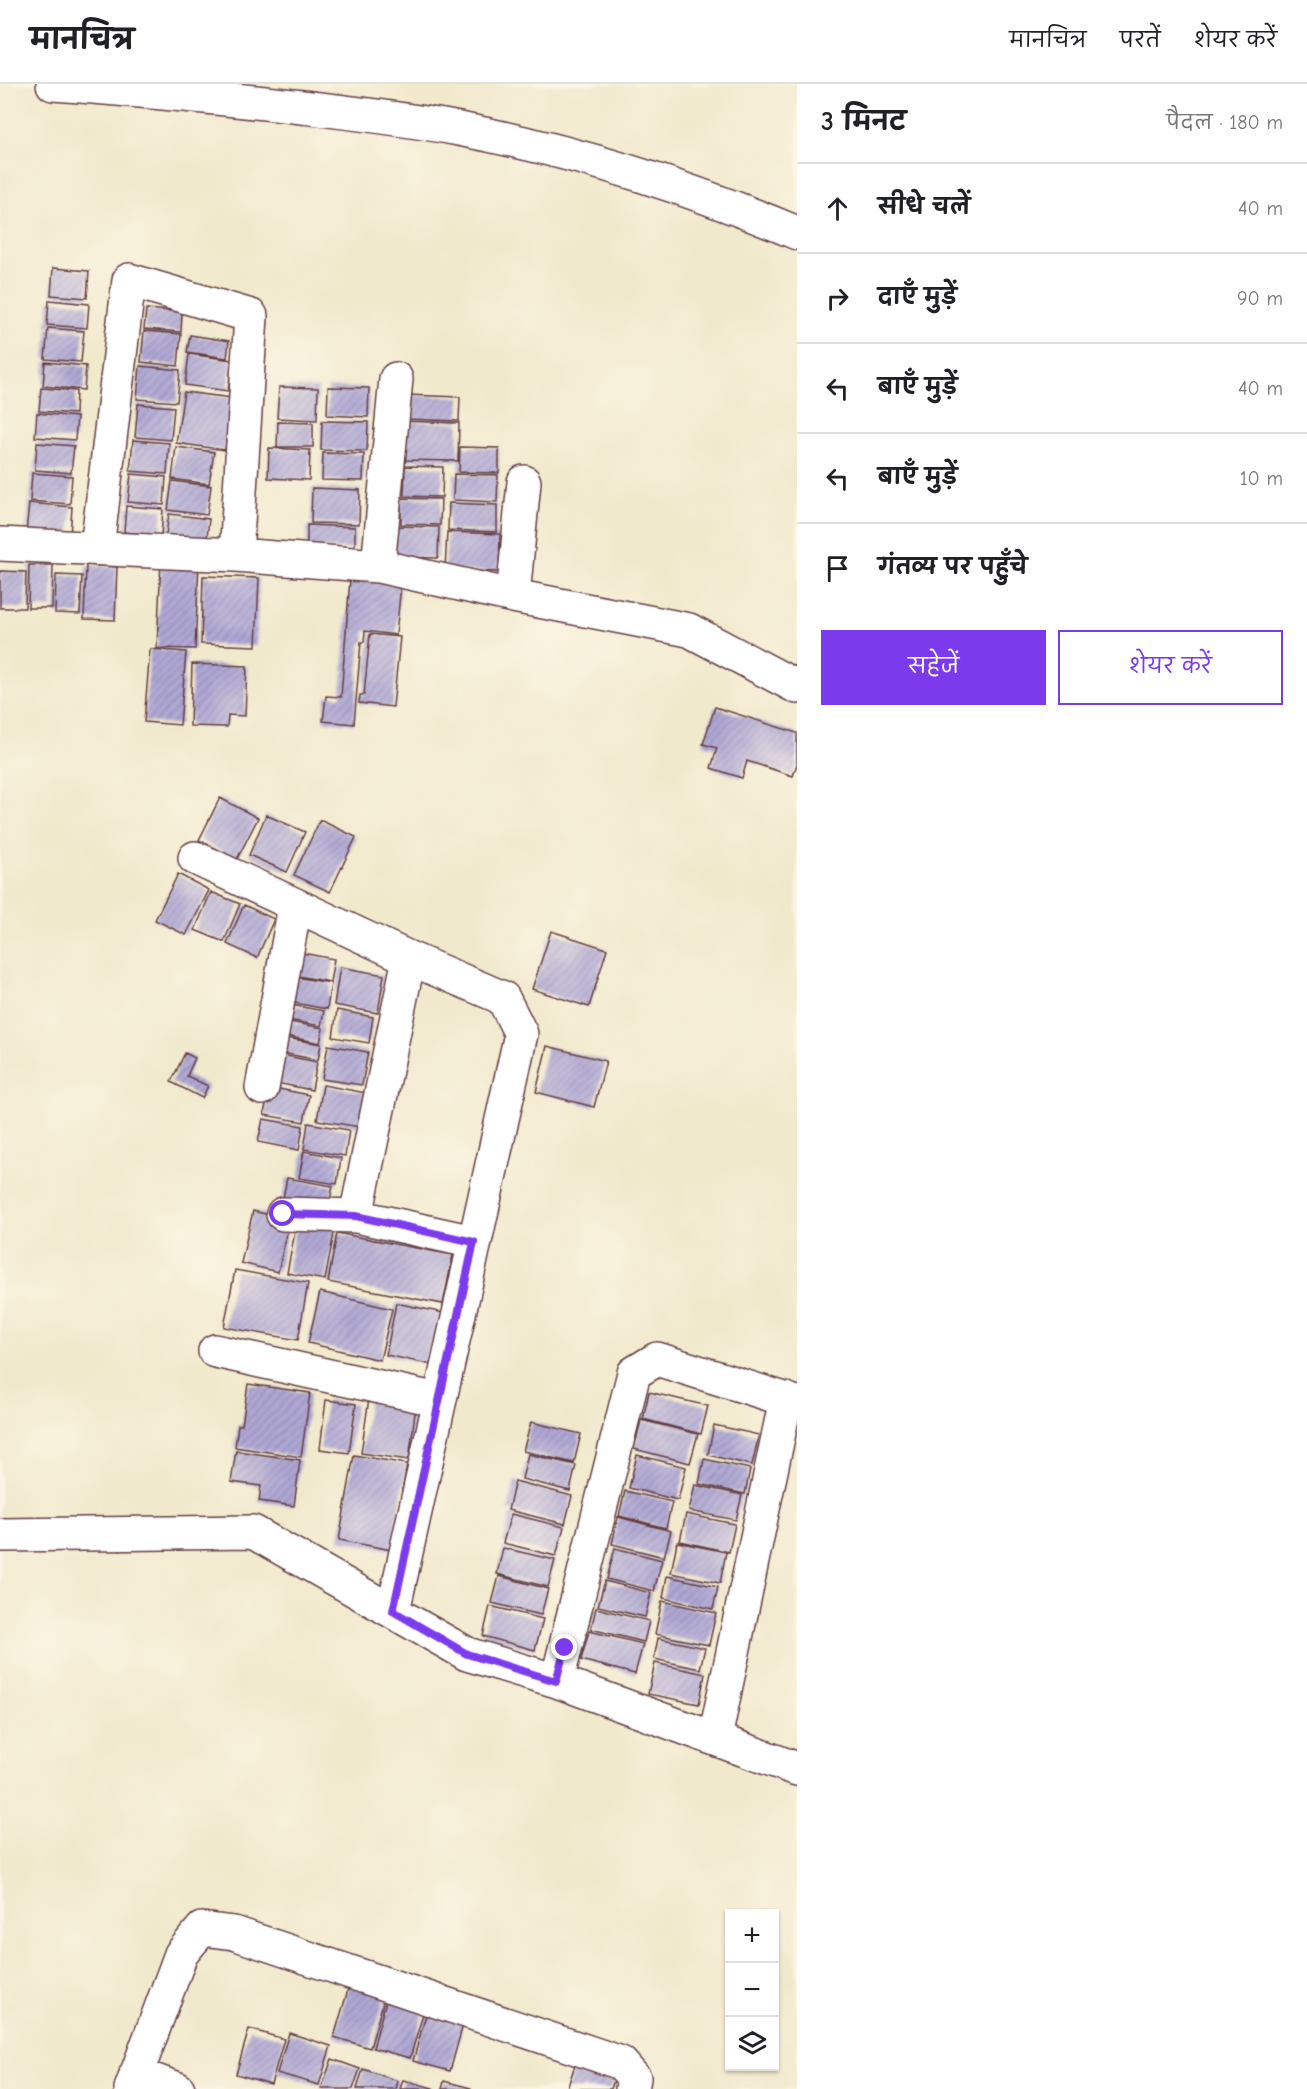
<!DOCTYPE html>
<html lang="hi">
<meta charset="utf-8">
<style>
:root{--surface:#fff;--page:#f2f2f2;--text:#202124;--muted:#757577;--line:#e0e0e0;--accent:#7c3aed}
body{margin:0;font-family:"Comic Neue","Playpen Sans Deva",sans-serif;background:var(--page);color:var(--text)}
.controls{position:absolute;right:18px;bottom:18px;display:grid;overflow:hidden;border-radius:0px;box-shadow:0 2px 4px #0004}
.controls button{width:54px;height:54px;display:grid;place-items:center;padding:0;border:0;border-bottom:2px solid var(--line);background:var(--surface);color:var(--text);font:30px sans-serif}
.stop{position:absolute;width:18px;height:18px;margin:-14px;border:4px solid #7c3aed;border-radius:50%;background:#fff}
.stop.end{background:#7c3aed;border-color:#fff;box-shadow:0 2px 6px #0008}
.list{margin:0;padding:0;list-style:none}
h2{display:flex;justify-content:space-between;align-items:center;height:78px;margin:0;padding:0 24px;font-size:26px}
h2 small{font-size:20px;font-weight:400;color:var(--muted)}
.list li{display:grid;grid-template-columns:39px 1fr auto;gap:18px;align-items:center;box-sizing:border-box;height:90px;padding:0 24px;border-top:2px solid var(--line)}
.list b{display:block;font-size:22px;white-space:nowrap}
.list em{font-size:20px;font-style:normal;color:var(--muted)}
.actions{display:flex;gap:12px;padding:18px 24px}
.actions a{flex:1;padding:14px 0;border:2px solid var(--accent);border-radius:0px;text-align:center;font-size:21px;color:var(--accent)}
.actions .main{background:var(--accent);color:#fff}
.icon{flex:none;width:33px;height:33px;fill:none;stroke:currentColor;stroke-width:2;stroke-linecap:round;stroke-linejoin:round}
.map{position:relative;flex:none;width:797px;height:2005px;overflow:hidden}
header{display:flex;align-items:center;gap:36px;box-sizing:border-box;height:84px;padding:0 30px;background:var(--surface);border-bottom:2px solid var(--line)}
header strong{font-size:28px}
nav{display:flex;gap:33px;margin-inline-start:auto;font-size:21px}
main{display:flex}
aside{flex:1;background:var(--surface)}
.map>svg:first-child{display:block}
.building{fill:url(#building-hatch)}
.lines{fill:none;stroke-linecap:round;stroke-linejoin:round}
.minor-casing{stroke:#633d43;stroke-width:36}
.minor{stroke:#fff;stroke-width:33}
.route{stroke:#7c3aed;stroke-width:8}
</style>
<header>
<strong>मानचित्र</strong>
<nav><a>मानचित्र</a><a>परतें</a><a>शेयर करें</a></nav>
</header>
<main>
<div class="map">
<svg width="797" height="2005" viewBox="0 0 797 2005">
<defs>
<pattern id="building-hatch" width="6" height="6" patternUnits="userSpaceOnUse" patternTransform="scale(1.5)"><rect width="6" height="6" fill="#b0a9d6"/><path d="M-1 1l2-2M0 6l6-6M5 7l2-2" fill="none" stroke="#9189ae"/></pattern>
</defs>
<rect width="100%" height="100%" fill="#fcf5e5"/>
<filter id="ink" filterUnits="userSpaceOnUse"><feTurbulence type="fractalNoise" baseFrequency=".0167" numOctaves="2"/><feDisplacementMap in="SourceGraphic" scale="12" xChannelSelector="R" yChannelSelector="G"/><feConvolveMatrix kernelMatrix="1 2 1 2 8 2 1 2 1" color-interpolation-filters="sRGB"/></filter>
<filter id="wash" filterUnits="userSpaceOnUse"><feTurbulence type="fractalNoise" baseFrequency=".008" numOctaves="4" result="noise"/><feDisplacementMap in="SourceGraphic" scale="24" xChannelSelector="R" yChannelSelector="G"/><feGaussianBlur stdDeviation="1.35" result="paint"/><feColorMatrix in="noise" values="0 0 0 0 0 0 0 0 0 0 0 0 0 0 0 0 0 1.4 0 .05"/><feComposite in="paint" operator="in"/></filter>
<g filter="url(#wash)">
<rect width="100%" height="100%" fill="#f1e9cc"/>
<g id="blocks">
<!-- building -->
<path class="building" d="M53,184L89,187L87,214L51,211Z
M49,216L89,220L87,244L47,241Z
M146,225L182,228L181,248L144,245Z
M48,244L84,247L81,278L45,275Z
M144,247L181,250L178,282L141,278Z
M190,251L229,257L227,274L187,268Z
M189,270L232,276L228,307L185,301Z
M45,278L86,282L84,306L43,302Z
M140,282L180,286L177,318L137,315Z
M279,303L318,304L317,336L277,334Z
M328,303L369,304L368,333L327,331Z
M41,304L76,307L75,330L39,327Z
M184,308L232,314L225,366L176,359Z
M406,311L460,313L459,337L406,335Z
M138,320L174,323L171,356L135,353Z
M37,329L77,333L75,356L35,353Z
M322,337L368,338L367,367L321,366Z
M401,337L459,339L458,377L401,376Z
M278,338L313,339V363H277Z
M133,356L169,359L167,390L130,387Z
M37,359L74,362L71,389L35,386Z
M176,363L214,368L209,400L172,395Z
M460,363L499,364V389L459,388Z
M269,364L310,366L309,396L268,394Z
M323,369L364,370L363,397L322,396Z
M405,382L443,383L442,413L404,412Z
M32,389L72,392L70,420L30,417Z
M131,390L166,393L164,421L128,418Z
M454,390L498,391L497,418L453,416Z
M172,397L211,402L207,431L168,426Z
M312,404L360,406L359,440L311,439Z
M401,414L441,415L440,441L401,440Z
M29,419L72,423L70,453L26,449Z
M449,419L497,421V448L448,446Z
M126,422L163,425L161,452L124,448Z
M169,430L209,435L206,463L165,457Z
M307,441L355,443V465L307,464Z
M392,442L439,443L438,474L391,473Z
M447,448L500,450L499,488L445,486Z
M161,476L199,478L195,565L157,564Z
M29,481H53L52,524H28Z
M86,481L117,483L115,536L84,535Z
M0,487L26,488L25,524H0Z
M56,491L82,492L80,530L55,529Z
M203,492L259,494L256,562L201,560Z
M350,495L401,500L396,551L365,547L364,558H361L354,640L323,637L326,612L341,613Z
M370,550L400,553L393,623L359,619L360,611H364Z
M150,565L186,568L180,641L144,638Z
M192,580L247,582L245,632L228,631L227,643L190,642Z
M715,623L797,649V680L793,692L747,677L742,694L711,684L717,664L703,660Z
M220,714L258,734L237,775L199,756Z
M266,731L305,748L287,788L249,771Z
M320,736L356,753L330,808L294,791Z
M178,790L209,806L186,851L155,836Z
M211,808L240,820L224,858L195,846Z
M244,821L274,835L257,874L227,860Z
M551,847L607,865L589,923L532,905Z
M292,867L334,875L330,898L288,890Z
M340,883L384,891L378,929L334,921Z
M289,892L331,899L327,925L284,917Z
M286,920L324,927L321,942L283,935Z
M337,926L373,933L369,959L333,953Z
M284,937L323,944L320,959L281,951Z
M280,953L321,960L318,976L277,968Z
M328,961L368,968L362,1001L322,995Z
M547,962L606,977L594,1023L536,1008Z
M185,969L195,974L187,992L208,1002L202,1014L171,998Z
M277,970L317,978L312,1006L271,998Z
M323,1001L372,1010L366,1044L317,1036Z
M269,1003L309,1011L304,1038L264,1031Z
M263,1035L303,1042L299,1066L258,1058Z
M308,1039L349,1046L345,1072L304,1065Z
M304,1067L341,1074L337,1100L299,1094Z
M287,1094L333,1102L328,1127L282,1119Z
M253,1127L290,1136L278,1188L241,1179Z
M298,1132L336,1138L325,1196L287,1189Z
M337,1149L453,1171L443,1220L328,1198Z
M235,1186L308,1199L298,1256L224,1243Z
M320,1208L392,1225L380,1276L308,1259Z
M396,1219L444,1229L433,1281L386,1271Z
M248,1300L310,1309L301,1373L235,1363L238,1341H242Z
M649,1308L708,1322L701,1350L643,1335Z
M369,1314L416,1321L409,1376L361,1369Z
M326,1316L356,1320L349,1369L320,1365Z
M641,1336L698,1350L690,1379L634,1365Z
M531,1338L581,1350L574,1379L523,1367Z
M714,1341L759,1351L752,1381L708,1371Z
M236,1367L300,1376L294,1422L259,1417L261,1402L231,1398Z
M528,1370L576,1381L570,1407L522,1395Z
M354,1371L407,1380L392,1466L339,1456Z
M637,1371L686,1383L678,1416L629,1404Z
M704,1375L750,1385L745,1410L699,1400Z
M515,1397L572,1412L565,1440L508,1426Z
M695,1401L742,1411L736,1436L689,1427Z
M625,1407L672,1418L666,1444L619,1432Z
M511,1430L564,1443L556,1472L503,1459Z
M686,1430L735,1440L729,1468L680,1457Z
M618,1433L671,1447L664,1473L612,1460Z
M677,1458L726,1468L720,1499L671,1489Z
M503,1464L555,1476L548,1503L497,1490Z
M615,1464L662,1476L654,1507L607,1495Z
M499,1492L548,1505L541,1531L492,1519Z
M667,1492L718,1503L713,1525L663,1514Z
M605,1497L651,1509L645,1533L598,1522Z
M662,1517L716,1529L709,1561L655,1550Z
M490,1522L543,1535L535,1566L483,1552Z
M596,1524L649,1537L644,1558L591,1545Z
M589,1547L643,1560L635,1590L581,1576Z
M658,1554L705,1564L700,1585L654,1575Z
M655,1579L705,1590L699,1620L648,1610Z
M350,1899L386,1908L370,1964L334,1953Z
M388,1909L426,1920L410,1974L373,1964Z
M429,1920L466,1930L450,1987L413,1977Z
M249,1945L284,1955L271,2000L236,1990Z
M289,1949L331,1962L319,2001L277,1989Z
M332,1975L360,1985L353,2005H321Z
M575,1981L615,1993L611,2005H567Z
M363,1985L398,1997L396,2005H357Z
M403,1996L433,2004V2005H400Z
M444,1997L471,2004V2005H442Z"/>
</g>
</g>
<g filter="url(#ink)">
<use href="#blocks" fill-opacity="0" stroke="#633d43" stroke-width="1.5"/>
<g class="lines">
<!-- minor casing -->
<g class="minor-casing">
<path id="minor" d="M53,0C136,6 219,14 302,23C354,29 407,35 459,45C575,67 688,103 797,149
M0,460L236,471L378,482L513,512L689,546L797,603
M97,464L129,196L251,232L236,471
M378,482L396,295
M513,512L524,398
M195,774L409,874L503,914L521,950L393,1527
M409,874L356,1132L474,1158
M262,1004L295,822
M283,1130L356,1132
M215,1267L439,1316
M0,1451L253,1448L467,1570L557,1597L797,1685
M557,1597L634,1289L657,1275L797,1319
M715,1654L786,1315
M136,1990L178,2005
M131,2005L181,1870L202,1845L234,1849L621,1979L634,1994L632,2005"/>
</g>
<!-- minor -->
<use href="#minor" class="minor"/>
</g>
</g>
<g class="lines" filter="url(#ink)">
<!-- route -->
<path class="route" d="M283,1130L356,1132L474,1158L393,1527L467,1570L556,1597L565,1564"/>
</g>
</svg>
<div class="controls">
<button>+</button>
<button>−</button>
<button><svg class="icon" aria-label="layers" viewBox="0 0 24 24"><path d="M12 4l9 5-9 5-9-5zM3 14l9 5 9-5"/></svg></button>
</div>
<div class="stop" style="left:283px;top:1130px"></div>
<div class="stop end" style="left:565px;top:1564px"></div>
</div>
<aside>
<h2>3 मिनट<small>पैदल · 180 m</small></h2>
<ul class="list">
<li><svg class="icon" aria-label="ahead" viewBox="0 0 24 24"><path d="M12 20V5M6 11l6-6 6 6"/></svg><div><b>सीधे चलें</b></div><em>40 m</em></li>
<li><svg class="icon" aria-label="right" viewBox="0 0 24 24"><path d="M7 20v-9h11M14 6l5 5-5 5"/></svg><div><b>दाएँ मुड़ें</b></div><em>90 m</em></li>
<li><svg class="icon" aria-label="left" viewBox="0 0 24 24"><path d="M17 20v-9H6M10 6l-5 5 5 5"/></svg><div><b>बाएँ मुड़ें</b></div><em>40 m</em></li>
<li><svg class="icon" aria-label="left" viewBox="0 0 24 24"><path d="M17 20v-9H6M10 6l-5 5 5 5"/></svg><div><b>बाएँ मुड़ें</b></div><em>10 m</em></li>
<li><svg class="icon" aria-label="arrive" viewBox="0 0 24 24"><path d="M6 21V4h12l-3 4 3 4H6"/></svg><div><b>गंतव्य पर पहुँचे</b></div></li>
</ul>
<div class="actions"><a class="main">सहेजें</a><a>शेयर करें</a></div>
</aside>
</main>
